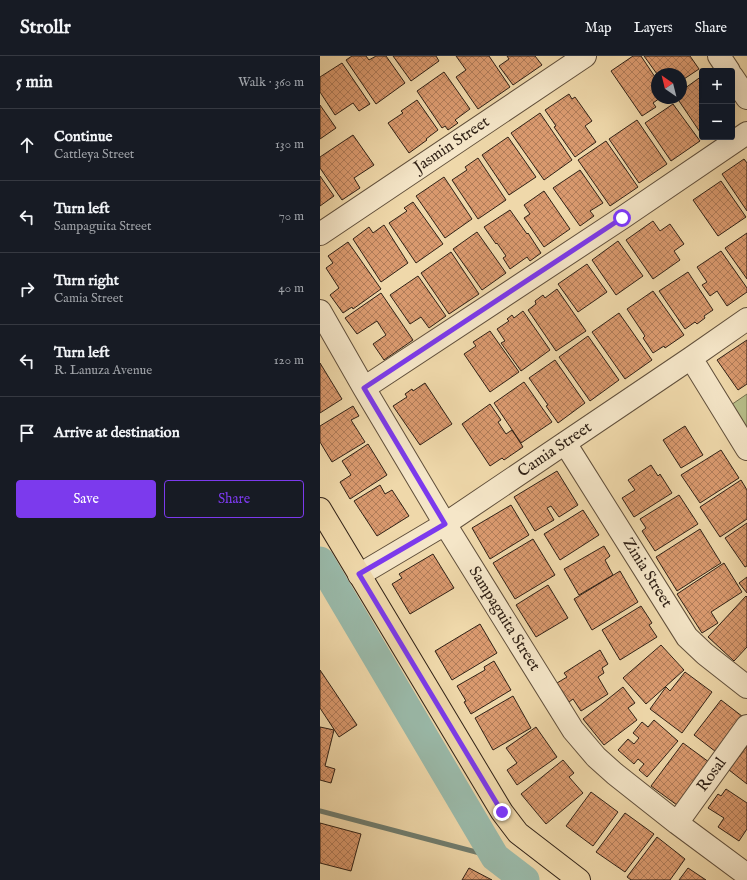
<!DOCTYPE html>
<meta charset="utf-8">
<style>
:root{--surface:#171b24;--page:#242831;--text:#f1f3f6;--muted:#9ea1a6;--line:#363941;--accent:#7c3aed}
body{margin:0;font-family:"IM FELL English",serif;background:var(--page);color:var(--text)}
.controls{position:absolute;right:12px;top:12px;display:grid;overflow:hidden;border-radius:4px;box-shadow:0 4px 16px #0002}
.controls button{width:36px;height:36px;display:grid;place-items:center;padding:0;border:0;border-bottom:1px solid var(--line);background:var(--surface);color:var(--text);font:20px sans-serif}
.compass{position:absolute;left:331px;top:12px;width:36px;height:36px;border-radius:50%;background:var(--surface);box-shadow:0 4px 16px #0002;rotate:325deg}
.stop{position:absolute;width:12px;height:12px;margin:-9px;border:3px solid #7c3aed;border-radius:50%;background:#fff}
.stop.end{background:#7c3aed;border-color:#fff;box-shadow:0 1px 4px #0008}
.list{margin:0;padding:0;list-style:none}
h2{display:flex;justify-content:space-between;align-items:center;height:52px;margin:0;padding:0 16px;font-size:17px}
h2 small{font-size:13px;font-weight:400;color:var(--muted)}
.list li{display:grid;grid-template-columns:26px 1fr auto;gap:12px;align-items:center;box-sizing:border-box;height:72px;padding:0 16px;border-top:1px solid var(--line)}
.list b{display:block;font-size:15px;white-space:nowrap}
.list p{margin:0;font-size:13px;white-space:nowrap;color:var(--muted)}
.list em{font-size:13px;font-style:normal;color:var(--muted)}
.actions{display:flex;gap:8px;padding:12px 16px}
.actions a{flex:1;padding:9px 0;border:1px solid var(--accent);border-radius:4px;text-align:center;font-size:14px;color:var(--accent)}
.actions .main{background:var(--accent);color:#fff}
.icon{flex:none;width:22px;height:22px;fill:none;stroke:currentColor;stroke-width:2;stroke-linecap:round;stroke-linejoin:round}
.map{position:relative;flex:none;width:427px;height:824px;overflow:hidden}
header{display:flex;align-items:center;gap:24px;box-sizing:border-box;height:56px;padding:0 20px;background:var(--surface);border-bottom:1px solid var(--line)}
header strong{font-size:19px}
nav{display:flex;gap:22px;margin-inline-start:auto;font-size:14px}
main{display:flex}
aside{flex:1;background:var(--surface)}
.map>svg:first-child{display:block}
.park{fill:#b7bf8a;stroke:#747050}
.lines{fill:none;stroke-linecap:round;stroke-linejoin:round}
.stream{stroke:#707d6f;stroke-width:5}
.river{stroke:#9abaaa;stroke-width:29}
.building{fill:url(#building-cross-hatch);stroke:#302116}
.minor-casing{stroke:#604f3b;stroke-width:24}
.major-casing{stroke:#302116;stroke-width:24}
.minor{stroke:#f5e6c8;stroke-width:22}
.major{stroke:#efd8aa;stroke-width:22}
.route{stroke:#7c3aed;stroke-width:5}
.labels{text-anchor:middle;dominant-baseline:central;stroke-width:3;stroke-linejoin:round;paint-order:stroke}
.street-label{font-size:16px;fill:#302116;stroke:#f5e6c8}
</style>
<header>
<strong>Strollr</strong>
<nav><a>Map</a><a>Layers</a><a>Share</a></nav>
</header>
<main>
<aside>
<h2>5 min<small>Walk · 360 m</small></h2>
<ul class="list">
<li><svg class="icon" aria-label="ahead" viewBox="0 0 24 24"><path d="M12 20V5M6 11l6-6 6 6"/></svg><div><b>Continue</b><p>Cattleya Street</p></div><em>130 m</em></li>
<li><svg class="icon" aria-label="left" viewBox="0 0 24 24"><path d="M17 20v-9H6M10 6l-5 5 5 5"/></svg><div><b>Turn left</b><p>Sampaguita Street</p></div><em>70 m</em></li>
<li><svg class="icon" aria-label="right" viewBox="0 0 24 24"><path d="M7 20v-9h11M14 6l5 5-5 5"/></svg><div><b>Turn right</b><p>Camia Street</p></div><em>40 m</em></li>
<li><svg class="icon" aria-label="left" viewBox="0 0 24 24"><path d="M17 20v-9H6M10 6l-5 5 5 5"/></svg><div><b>Turn left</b><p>R. Lanuza Avenue</p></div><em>120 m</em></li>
<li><svg class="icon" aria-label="arrive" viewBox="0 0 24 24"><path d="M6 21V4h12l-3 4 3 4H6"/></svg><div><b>Arrive at destination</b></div></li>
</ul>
<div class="actions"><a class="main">Save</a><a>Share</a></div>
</aside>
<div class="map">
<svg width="427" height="824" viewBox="0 0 427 824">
<defs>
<pattern id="building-cross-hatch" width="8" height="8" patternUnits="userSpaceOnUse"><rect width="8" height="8" fill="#d9996e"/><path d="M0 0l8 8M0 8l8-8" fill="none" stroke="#b07c59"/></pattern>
</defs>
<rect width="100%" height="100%" fill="#efd8aa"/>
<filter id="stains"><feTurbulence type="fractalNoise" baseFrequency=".005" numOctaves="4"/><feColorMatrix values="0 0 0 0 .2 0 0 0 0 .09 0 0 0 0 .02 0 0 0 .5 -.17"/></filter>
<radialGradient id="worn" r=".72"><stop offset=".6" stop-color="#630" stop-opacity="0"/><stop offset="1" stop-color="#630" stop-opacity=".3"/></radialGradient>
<!-- park -->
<path class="park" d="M427,338V383L408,351Z"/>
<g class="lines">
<!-- stream -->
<path class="stream" d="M0,755L175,801"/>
<!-- river -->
<path class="river" d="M0,505L175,801L205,824"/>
</g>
<!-- building -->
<path class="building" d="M32,0H46L49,4L56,0H66L85,27L56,48L26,4Z
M73,0H116L119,5L91,25Z
M136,0H169L190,31L158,53L136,21L146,14Z
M187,0H215L222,9L193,29L179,10L189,3Z
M313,0H321L337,24V42H340L333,47L336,51L322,60L291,15Z
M324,0H370L379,13L361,25V18H337Z
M22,7L50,48L39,55L33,47L15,59L0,36V21Z
M124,16L150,53L135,64L138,67L128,74L125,70L122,72L97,35Z
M382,20V79L357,42H361V35Z
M249,38L252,43L255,41L272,65L265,70L276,86L255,101L234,71L236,70L225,54Z
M97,44L118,74L106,83L107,84L89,97L68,67L83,57L81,55Z
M353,48L380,85L351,105L325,67Z
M0,49L16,72L0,83Z
M220,57L252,104L224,124L191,77Z
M317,64L347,108L319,127L289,83Z
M33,79L54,109L34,122L40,132L22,144L0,112V101Z
M188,81L216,121L189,139L162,99Z
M286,85L318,131L290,150L258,104Z
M158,102L186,144L158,163L132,124L147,114L145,111Z
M424,103L427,107V155L402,118Z
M260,114L283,147L270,155L274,160L260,170L233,132Z
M0,120L14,140L0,150Z
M124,121L152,163L125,182L96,140Z
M401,125L426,161L398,180L373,144Z
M224,135L250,173L224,191L204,162L210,158L204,149Z
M93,146L123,188L96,207L69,167L87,155L84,152Z
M190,154L207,178L208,177L221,197L210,205L207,201L190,213L183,202L186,200L177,187L176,188L164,171Z
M333,165L340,175L350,168L364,188L354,195L360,204L333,223L306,184Z
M64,169L88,207L61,226L33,183L49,171L53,177Z
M157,176L186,217L162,234L133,193Z
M427,177V223L405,192Z
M298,185L323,220L296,239L272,204Z
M28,186L61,233L33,253L32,251L23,257L10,239L19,232L6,212L13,207L8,200Z
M401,195L427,232V236L407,250L397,235L390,240L382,229L387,226L377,211Z
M131,196L159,238L129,258L101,217Z
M267,208L287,236L258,256L238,228Z
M368,216L393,254L384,260L385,262L377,268L375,266L365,273L339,235Z
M98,220L126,260L109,272L101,261L90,268L70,239Z
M237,233L266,275L236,295L208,254L216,248L215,245L223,239L225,242Z
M333,235L364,279L345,292L344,290L333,297L323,282L325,280L307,253Z
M61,237L93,284L64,304L53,288L66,279L57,265L37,278L25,262Z
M203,255L230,294L201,315L181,287L185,285L177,273L189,265L187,263L192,259L194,262Z
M299,257L332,304L305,323L272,276Z
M170,275L199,316L170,336L144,298L156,290L153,286Z
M268,280L299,324L270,345L239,301Z
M427,284V328L418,334L397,304Z
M235,304L265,347L238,367L226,350L228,349L209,322Z
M0,307L22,343L0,357Z
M204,326L232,366L201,387L174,347Z
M105,327L132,368L100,389L73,350L87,341L85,338L92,333L93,335Z
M170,348L181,364L178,366L186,378L192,374L203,391L184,404L182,402L170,410L142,368Z
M33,350L39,360L31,364L45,386L12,406L0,386V370Z
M365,370L383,399L361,412L343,384Z
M48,388L67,419L30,443L20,426L31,419L22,405Z
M401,394L419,422L380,447L361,419Z
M331,409L338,420L340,418L352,437L314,461L302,442L315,434L308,424Z
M237,415L258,449L239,461L231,450L227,452L234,464L215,475L194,441Z
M421,424L427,434V463L400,481L380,451Z
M60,429L65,438L72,434L89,460L57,480L34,445Z
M359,439L378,468L335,495L322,475L326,472L320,463Z
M191,449L209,479L170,503L152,472Z
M263,454L279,479L240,504L224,478Z
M427,467V510L425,511L405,482Z
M380,473L401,507L357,535L336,501Z
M213,483L235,519L195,543L173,507Z
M284,490L290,500L285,504L293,519L259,539L244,513Z
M113,498L134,532L90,558L72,528L82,522L79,518Z
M404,507L422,536L391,556L398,567L382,577L357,538Z
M300,515L318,546L272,574L254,543Z
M427,521V537L419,527Z
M228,529L248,562L216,581L196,549Z
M426,540L427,541V591L414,605L388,581Z
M321,550L332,567L329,569L337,581L300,604L282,574Z
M160,568L177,597L132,624L115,595Z
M341,589L364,614L326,648L303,622Z
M280,594L288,608L282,612L284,617L278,621L288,638L261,655L253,643L249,646L237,627L247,621L244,617Z
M174,605L191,634L151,658L144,646L146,645L137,630L165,614L164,611Z
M0,614L37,669L19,681L0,652Z
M365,616L392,636L362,677L330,653L346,631L350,635Z
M303,631L315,647L308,652L317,664L284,689L263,663Z
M193,640L211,672L173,694L155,662Z
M401,644L427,664L400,699L374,679Z
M334,664L358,685L327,721L319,714L324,708L318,703L314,708L298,694L308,683L314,688L319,682L313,677L322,666L328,671Z
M0,671L14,674L5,710L15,713L11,727L0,724Z
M216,671L237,701L197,729L187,714L197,707L186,692Z
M363,687L393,709L361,752L331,730Z
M427,690V728L409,714Z
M243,704L254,717L249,721L263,737L226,768L201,738Z
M406,733L427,747V773L419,785L398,771L404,762L388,752L398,738L401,740Z
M271,736L298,756L273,790L246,770Z
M305,757L334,778L305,816L276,796Z
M0,767L41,778L31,815L0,807Z
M337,781L365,803L350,824H311L307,821Z
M149,812L172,824H142Z
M368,812L386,824H359Z"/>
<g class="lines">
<!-- minor casing -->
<g class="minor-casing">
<path id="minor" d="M399,0L409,15
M412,20L427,42
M0,178L265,0
M0,255L44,332L125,468L253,674L276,701L295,718L357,767L427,819
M371,302L427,393
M44,332L302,162L427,77
M245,387L367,581L385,598L427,631
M39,519L125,468L371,302L427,263
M357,767L427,670"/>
</g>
<!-- major casing -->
<g class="major-casing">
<path id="major" d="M0,453L182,756L198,777L259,824"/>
</g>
<!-- minor -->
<use href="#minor" class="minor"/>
<!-- major -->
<use href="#major" class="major"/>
</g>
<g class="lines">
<!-- route -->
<path class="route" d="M182,756L39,518L125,468L44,332L302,162"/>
</g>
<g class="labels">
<!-- street labels -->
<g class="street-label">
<text transform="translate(132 89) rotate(-34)">Jasmin Street</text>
<text transform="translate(235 394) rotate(-34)">Camia Street</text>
<text transform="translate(327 517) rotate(58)">Zinia Street</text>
<text transform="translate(184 563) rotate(58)">Sampaguita Street</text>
<text transform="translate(392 719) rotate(-54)">Rosal</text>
</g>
</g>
<rect width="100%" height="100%" filter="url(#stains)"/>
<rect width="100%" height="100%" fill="url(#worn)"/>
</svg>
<div class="controls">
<button>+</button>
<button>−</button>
</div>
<svg class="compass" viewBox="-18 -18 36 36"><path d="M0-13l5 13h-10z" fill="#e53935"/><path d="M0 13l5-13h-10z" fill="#9ea1a6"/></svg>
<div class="stop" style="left:302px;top:162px"></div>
<div class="stop end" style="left:182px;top:756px"></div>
</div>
</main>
